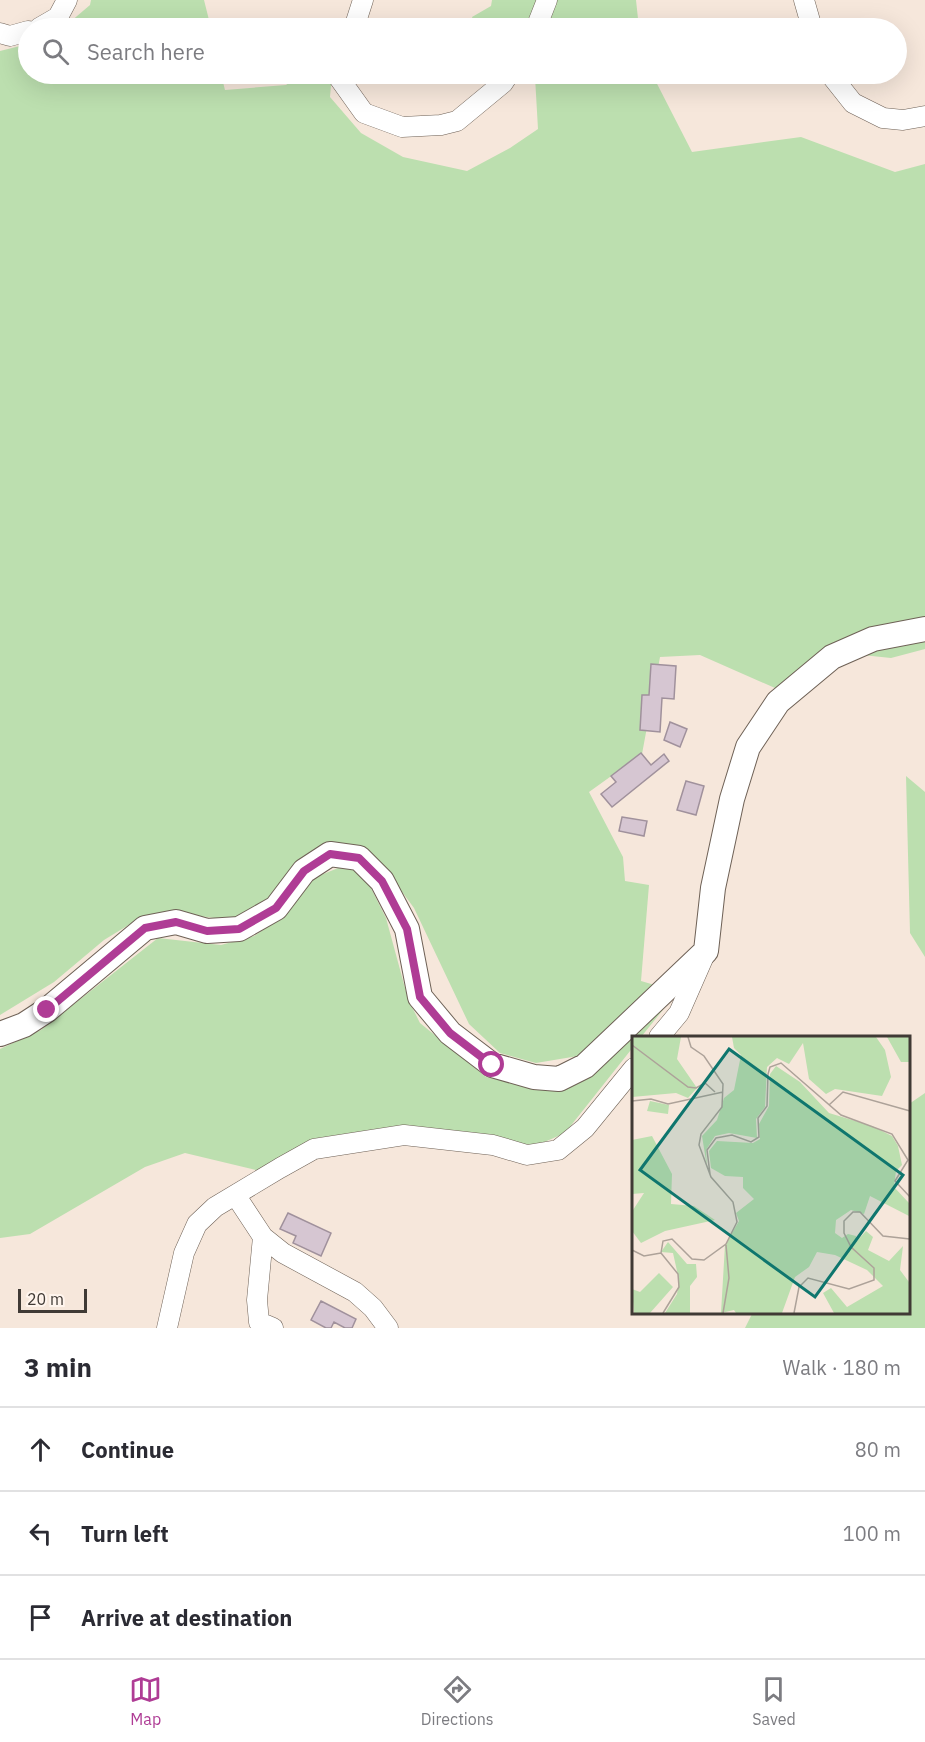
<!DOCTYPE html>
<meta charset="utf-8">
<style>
:root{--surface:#fff;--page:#f7f7f7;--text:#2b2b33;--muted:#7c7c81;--line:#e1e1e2;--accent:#af3c95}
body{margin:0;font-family:"IBM Plex Sans",sans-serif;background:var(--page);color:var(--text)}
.scale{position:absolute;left:18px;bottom:15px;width:69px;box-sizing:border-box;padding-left:6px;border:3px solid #403a35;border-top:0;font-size:16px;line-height:21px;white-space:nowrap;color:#403a35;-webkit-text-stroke:4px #fff5ee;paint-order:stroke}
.stop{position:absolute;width:18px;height:18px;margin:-14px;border:4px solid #af3c95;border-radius:50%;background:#fff}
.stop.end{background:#af3c95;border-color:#fff;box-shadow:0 2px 6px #0008}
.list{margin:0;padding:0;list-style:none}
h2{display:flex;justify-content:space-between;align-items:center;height:78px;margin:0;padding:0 24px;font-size:26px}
h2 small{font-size:20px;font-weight:400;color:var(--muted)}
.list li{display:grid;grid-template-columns:39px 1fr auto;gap:18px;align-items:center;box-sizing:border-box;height:84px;padding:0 24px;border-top:2px solid var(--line)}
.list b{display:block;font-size:22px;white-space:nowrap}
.list em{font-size:20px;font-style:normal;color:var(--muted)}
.icon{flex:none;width:33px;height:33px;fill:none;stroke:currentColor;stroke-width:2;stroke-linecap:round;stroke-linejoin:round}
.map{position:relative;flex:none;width:925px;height:1328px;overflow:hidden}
.search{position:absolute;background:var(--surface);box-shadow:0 6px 24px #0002;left:18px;right:18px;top:18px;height:66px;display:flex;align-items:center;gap:15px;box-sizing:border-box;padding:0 21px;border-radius:33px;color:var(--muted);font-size:22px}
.sheet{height:330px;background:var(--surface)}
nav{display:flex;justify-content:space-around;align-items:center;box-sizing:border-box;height:84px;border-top:2px solid var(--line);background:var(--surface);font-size:16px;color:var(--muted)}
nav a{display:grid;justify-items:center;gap:3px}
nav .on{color:var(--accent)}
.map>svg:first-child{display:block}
.green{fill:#bcdfaf}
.building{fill:#d6c6d2;stroke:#a0919c;stroke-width:1.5}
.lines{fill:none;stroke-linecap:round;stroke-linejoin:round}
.minor-casing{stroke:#6e6156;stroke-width:21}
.tertiary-casing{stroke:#6e6156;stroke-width:26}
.minor{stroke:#fff;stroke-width:20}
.tertiary{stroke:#fff;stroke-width:24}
.route{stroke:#af3c95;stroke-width:8}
.inset-road{fill:none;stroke:#ada299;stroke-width:1.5}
.view{fill:#0f766e;fill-opacity:0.15;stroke:#0f766e;stroke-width:3}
.inset-edge{fill:none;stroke:#403a35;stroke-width:3}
</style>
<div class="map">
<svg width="925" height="1328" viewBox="0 0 925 1328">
<rect width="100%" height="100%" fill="#f6e7db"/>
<!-- green -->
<path class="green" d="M91,0H204L211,28H63L90,5Z
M492,0H636L639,28H476L472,17L491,6Z
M28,44V74H221L225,90L286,85L301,74H332L330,97L361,133L403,157L467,171L510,148L538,129L535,77L522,74H652L692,152L801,137L895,172L925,164V649L891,658L824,651L791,695L700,655L660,657L642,754L589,792L623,857L625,881L649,885L641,981L658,986L578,1056L536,1063L500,1053L469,1024L414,908L380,862L334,845L265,905L229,920L185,914L140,918L104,940L54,982L0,1015V51Z
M906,776L925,792V957L910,933Z
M343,866L364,874L386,918L408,999L420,1023L486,1077L530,1086L591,1074L666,1006L641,1037H634V1046L565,1133L533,1147L495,1136L398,1126L312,1139L260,1171L185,1153L145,1167L30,1234L0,1238V1049L41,1030L158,938L221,945L254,936L281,918L299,891L316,877Z
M925,1093V1328H745L753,1312H908L909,1104Z"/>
<!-- building -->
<path class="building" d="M651,664L676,666L674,699L662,698L660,732L640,730L642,695H649Z
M670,722L687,729L680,747L664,740Z
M641,753L651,765L664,754L669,761L612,807L601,794L616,782L611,776Z
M686,781L704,786L696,815L677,810Z
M622,817L647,821L644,836L619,831Z
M288,1213L331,1233L321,1256L293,1243L296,1236L280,1229Z
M321,1301L356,1319L352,1328H345L334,1322L331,1328H326L311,1320Z"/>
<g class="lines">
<!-- minor casing -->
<g class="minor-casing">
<path id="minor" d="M804,0L812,28
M39,28L58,17L67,0
M354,28L363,0
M536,28L547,0
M0,33L10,36L28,31
M340,74L339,78L364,113L402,127L441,125L457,121L503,83L509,74
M830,74L853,103L883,118L903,120L925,116
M659,1037L679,1013L704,956
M236,1196L263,1237L283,1253L355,1292L373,1308L388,1328
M263,1237L257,1300L259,1322L273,1328
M167,1328L184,1253L197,1224L215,1207L280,1168L314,1149L404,1135L493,1145L527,1155L558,1150L585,1128L634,1068"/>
</g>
<!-- tertiary casing -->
<g class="tertiary-casing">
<path id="tertiary" d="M0,1034L24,1025L47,1010L145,928L176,922L207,931L239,929L276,908L304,871L330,854L359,858L382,881L407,929L420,997L450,1033L492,1065L534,1077L559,1079L585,1066L706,951L713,888L732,799L748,747L778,702L832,657L873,639L925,629"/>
</g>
<!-- minor -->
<use href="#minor" class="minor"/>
<!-- tertiary -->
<use href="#tertiary" class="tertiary"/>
</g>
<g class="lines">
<!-- route -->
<path class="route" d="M47,1010L145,928L176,922L207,931L239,929L276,908L304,871L330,854L359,858L382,881L407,929L420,997L450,1033L492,1065"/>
</g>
<!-- overview -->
<g transform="translate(632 1036)">
<rect width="278" height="278" fill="#f6e7db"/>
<path d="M0,1H49L45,23L65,52L56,62L44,57L0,61ZM100,1H244L253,14L259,41L250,60L203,53L194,58L177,43L171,7L157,28L145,22L135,31L133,71L124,83L125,102L97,97L83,100L74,114L75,131L70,100L85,84L92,62L102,54L109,19L102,12ZM255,1H277V26H269ZM144,30L168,46L197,77L240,90L260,100L266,110L270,129L264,135L262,151L277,167V180L238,160L232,178L219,174L204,184L203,197L210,202L216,198L224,200L225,205L234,195L241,201L236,214L257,225L271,210L268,234L277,246V277H202L191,257L199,252L215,271L251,250L235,234L203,219L185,216L177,231L163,241L150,277H104L102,274L89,277L93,209L107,185L104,177L122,163L111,152V141L93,140L79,132L77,115L85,105L121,107L128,103L127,88L137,70L138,38ZM18,65L37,69L36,78L15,75ZM20,100L40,138L39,168L62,170L83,184L33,195L9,207L0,195L1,174L12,157L0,158V104ZM36,206L55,228H64L65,241L58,250V277H33L45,258L47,244L41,217L29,216ZM27,237L41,251L18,277H2L0,253L8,256Z" fill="#bcdfaf"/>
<path class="inset-road" d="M0,9L56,51L64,52L73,47L83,56M0,65L19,63L36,68L91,56M197,69L211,56L278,75M78,138L75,114L84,102L100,99L119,106L127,101L126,82L135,70L136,38L138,31L149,27L209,79L260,98L276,124L263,145L278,161M0,214L12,220L29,217M31,277L47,251L46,238L29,217L31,205L40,203L60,223L72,224L94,208L105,186L101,166L79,141L67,109L69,98L90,71L91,48L72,20L59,11L56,1M91,277L97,242L94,209M162,277L167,251L176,242L217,253L242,244V232L219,211L212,197V185L221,176H228L251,200L278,203"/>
<path class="view" d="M97,13L271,139L183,261L8,134Z"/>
<rect width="278" height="278" class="inset-edge"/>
</g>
</svg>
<div class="scale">20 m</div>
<div class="stop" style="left:492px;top:1065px"></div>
<div class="stop end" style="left:47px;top:1010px"></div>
<div class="search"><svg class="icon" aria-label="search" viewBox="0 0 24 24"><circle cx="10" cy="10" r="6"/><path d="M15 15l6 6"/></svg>Search here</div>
</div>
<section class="sheet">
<h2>3 min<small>Walk · 180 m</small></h2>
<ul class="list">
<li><svg class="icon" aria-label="ahead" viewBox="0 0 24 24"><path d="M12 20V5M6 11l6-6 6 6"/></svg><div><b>Continue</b></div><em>80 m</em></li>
<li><svg class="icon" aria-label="left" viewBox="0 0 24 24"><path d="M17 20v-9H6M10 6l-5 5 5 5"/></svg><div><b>Turn left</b></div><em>100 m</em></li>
<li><svg class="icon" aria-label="arrive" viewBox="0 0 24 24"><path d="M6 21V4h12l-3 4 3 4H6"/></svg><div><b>Arrive at destination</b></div></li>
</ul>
</section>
<nav>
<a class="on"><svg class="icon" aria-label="map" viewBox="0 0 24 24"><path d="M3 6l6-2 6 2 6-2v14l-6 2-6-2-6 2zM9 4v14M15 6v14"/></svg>Map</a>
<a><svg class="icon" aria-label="directions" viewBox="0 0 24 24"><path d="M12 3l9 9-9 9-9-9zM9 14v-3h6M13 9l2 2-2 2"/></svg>Directions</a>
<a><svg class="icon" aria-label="saved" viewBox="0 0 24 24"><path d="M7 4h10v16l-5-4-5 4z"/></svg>Saved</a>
</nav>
